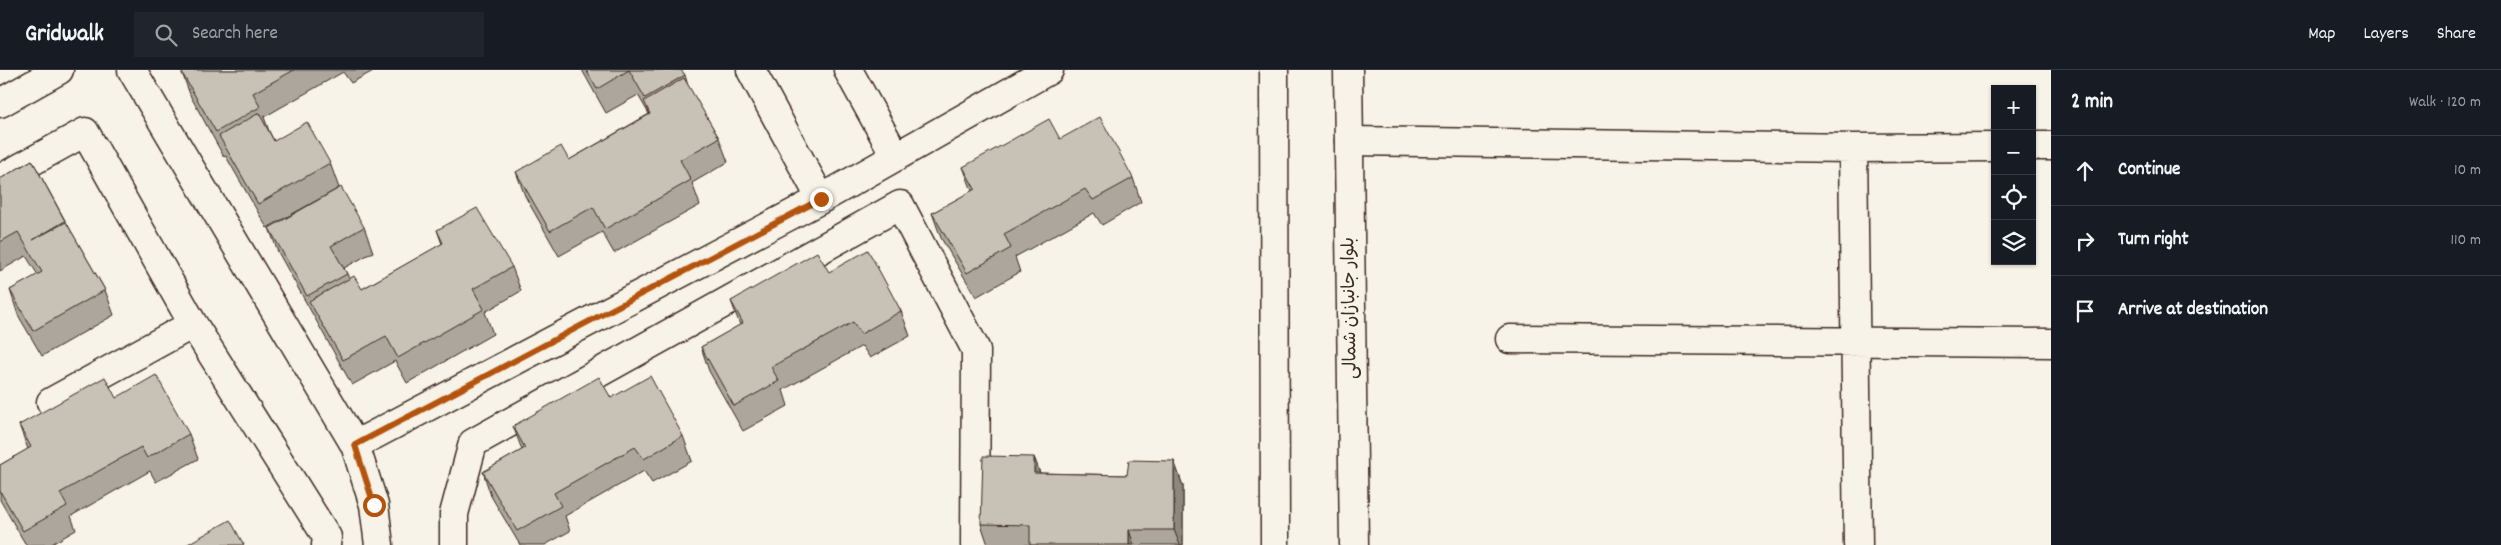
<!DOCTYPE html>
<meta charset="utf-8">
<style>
:root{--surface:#171b24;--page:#20242c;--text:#f1f3f6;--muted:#9ea1a6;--line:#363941}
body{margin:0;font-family:Dekko,"Playpen Sans Arabic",sans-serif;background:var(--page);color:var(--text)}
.controls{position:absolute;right:15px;top:15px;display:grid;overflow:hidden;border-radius:0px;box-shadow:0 1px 4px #0004}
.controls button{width:45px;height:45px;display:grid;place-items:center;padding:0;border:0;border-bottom:1px solid var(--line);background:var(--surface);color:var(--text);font:25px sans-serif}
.stop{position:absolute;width:15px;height:15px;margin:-11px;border:4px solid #b45309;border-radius:50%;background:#fff}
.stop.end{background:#b45309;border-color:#fff;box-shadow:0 1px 5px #0008}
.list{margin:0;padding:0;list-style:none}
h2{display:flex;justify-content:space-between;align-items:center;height:65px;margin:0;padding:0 20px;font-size:21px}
h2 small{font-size:16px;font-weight:400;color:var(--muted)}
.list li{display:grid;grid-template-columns:32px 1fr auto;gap:15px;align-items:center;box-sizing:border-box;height:70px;padding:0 20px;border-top:1px solid var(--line)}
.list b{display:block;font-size:19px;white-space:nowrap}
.list em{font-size:16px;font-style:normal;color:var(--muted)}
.icon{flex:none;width:28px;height:28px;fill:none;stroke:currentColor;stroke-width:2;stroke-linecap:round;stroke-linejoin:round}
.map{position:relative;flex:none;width:2051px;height:475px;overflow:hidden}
header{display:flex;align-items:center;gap:30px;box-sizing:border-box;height:70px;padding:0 25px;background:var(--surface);border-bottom:1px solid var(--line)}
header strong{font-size:24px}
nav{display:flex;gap:28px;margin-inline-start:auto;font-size:18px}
.search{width:350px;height:45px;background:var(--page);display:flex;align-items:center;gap:12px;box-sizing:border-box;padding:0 18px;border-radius:0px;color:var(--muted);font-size:19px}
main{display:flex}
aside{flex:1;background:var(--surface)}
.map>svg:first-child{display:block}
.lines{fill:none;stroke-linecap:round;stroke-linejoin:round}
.minor-casing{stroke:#3b2a1e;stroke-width:31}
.major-casing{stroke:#3b2a1e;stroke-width:31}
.minor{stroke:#f7f3e8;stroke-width:28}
.major{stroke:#f7f3e8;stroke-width:28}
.wall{fill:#aca69d;stroke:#3b2a1e}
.shaded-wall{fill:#8c877f;stroke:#3b2a1e}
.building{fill:#c8c1b6;stroke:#3b2a1e}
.route{stroke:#b45309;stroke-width:6}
.labels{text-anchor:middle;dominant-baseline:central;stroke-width:4.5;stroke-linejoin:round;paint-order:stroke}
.street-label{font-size:18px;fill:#3b2a1e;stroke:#f7f3e8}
</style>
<header>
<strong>Gridwalk</strong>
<div class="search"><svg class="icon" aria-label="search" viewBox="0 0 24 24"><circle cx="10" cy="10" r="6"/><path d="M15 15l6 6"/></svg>Search here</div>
<nav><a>Map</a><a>Layers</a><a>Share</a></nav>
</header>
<main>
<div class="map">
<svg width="2051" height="475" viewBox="0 0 2051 475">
<rect width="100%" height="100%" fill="#f7f3e8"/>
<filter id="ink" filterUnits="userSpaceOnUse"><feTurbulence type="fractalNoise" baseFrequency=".02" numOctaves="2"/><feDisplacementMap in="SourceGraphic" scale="10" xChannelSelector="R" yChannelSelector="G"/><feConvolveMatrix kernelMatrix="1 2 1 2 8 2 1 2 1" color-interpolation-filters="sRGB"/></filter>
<g filter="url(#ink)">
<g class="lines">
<!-- minor casing -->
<g class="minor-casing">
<path id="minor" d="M132,0L355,375L374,435L379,475
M751,0L821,129
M848,0L896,87
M0,33L59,0
M1349,71L1853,78L1995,77
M2032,76H2051
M1853,78L1858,475
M0,109L85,62L193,254L51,332
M193,254L327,467L326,475
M1510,269L2051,273
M355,375L821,129L1049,0
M454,475V444L473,373L900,135L976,280L975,475"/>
</g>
<!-- major casing -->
<g class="major-casing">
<path id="major" d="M1274,0L1275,475
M1348,0L1354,475"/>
</g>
<!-- minor -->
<use href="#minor" class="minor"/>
<!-- major -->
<use href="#major" class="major"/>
</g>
<!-- wall -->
<path class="wall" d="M186,0H375L351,13L343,2L264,47L269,61L274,71L330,93L339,118L267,158L228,90L226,86L224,87L191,27L182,3Z
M582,0H681L685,5L688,16L719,68L728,92L692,113L700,135L614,183L602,162L559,186L525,126L516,102L569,90L649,44L638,25L606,43Z
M1060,69L1133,108L1141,132L1102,155L1094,143L1015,187L1020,202L976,227L941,168L932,143L972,121L963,97Z
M32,90L66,152L105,220L114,245L42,286L18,245L10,220L38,205L26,186L0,201V109Z
M364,157L373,182L344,198L349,208L362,219L442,174L437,160L512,197L521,221L485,242L493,264L407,313L395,291L352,315L278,182L269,158Z
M829,202L901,241L910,266L870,288L862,276L783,320L788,336L743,361L709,301L701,277L740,255L731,231Z
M116,328L189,364L198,389L156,412L150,401L71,446L76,460L50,475H26L0,430V395L28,379L19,355Z
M611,328L683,366L692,391L652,413L644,401L565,446L570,461L545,475H520L491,426L483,402L522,380L513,356Z
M1034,387L1040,403L1127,405L1174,391L1183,416V475H988L981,454Z"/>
<!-- shaded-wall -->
<path class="shaded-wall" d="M1034,387L1043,412L1034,403Z
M1174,391L1183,416V475H1180L1174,460Z
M1129,460L1134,475H1129Z"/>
<!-- building -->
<path class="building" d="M186,0H294L253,23L260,37L216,62L182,3Z
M586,0H681L685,5L645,28L629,0L597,19Z
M684,8L719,68L680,90L691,110L605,159L593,137L550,161L516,102L561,76L569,90L650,44L644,31Z
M259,43L274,71L307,52L330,93L258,134L219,66Z
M1100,47L1133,108L1093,130L1085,119L1004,164L1011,178L967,203L932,143L975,119L963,97L1049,49L1060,69Z
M32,90L65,151L33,170L66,152L105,220L33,261L10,220L42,202L18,162L0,172V109Z
M341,117L364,157L331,176L347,204L307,226L269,158Z
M477,138L512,197L473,219L484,239L398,288L386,266L343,290L309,231L354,206L362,219L443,173L437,160Z
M868,180L901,241L861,264L853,252L771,297L779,311L734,336L701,277L743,253L731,231L817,182L829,202Z
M156,305L189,364L147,388L141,377L60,423L67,436L23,461L0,421V395L31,377L19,355L105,307L116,328Z
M650,306L683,366L644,389L635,377L554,423L561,436L517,461L483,402L525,378L513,356L599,307L611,328Z
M983,386L1034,387V403L1127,405L1129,390L1174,391V460H1129V475H1030V455L981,454Z
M230,450L244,475H186Z"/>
</g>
<g class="lines" filter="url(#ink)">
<!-- route -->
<path class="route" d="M374,435L355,375L821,129"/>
</g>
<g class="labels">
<!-- street labels -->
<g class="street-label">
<text transform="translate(1351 238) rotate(-91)">بلوار جانبازان شمالی</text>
</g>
</g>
</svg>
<div class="controls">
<button>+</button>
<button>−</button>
<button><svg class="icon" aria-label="locate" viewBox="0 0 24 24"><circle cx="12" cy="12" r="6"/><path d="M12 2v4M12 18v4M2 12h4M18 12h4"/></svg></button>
<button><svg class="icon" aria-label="layers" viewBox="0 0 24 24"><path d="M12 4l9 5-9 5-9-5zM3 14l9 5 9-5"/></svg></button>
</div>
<div class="stop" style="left:374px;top:435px"></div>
<div class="stop end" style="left:821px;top:129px"></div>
</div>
<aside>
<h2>2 min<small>Walk · 120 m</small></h2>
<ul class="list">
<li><svg class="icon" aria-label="ahead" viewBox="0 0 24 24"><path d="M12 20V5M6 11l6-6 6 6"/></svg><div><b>Continue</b></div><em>10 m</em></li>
<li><svg class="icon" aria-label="right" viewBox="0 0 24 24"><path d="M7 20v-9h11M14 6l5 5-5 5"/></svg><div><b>Turn right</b></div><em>110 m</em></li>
<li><svg class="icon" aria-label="arrive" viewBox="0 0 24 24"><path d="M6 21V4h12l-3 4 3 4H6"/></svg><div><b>Arrive at destination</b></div></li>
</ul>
</aside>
</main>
